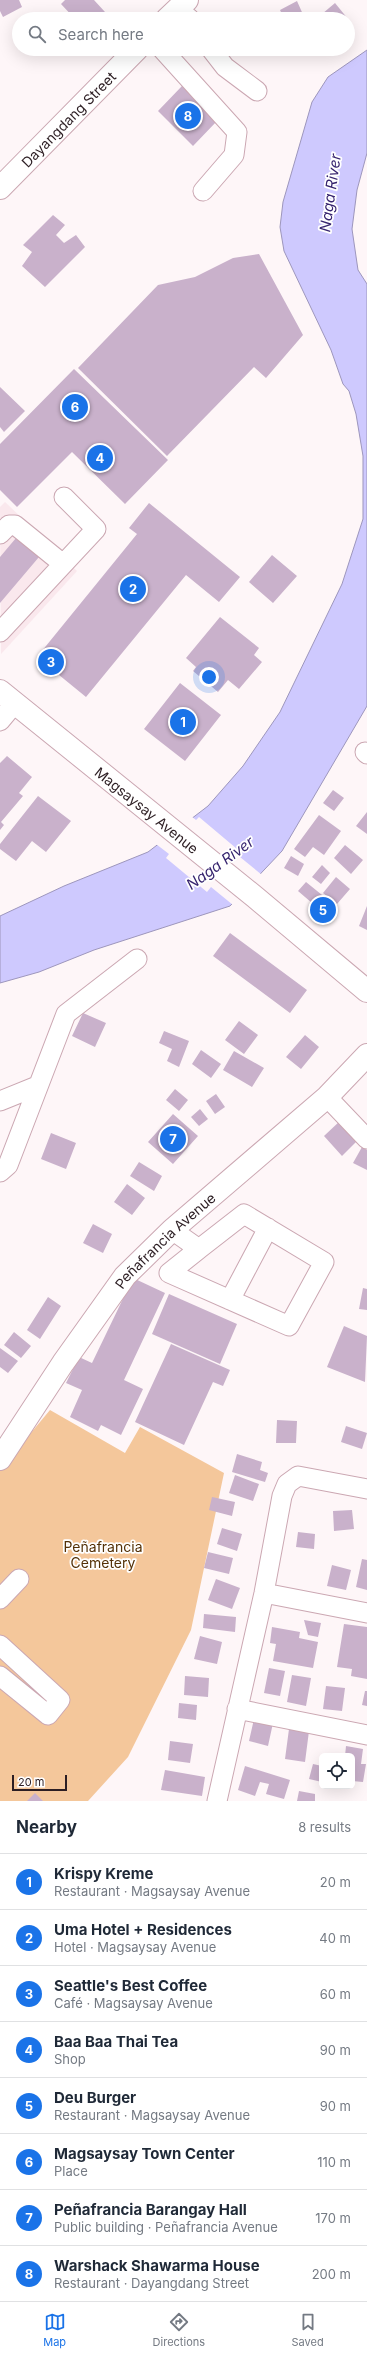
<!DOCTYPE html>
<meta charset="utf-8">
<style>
:root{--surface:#fff;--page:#f2f2f3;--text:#1f2937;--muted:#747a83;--line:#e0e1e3;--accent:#1a73e8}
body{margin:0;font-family:Inter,sans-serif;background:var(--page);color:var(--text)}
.controls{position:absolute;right:12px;bottom:12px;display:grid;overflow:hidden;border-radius:6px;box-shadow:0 4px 16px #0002}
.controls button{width:36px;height:36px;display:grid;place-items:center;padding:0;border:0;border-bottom:1px solid var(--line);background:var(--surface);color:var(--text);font:20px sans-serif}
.scale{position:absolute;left:12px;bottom:10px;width:55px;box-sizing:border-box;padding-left:4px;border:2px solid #2c1e23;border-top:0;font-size:11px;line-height:14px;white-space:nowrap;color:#2c1e23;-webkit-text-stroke:3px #fff;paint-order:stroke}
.you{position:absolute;left:209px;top:677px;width:14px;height:14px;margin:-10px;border:3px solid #fff;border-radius:50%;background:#1a73e8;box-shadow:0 0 0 6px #1a73e833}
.badge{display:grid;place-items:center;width:26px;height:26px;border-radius:50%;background:var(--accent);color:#fff;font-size:13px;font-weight:700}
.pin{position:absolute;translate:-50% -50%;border:2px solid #fff;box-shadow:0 1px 4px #0006}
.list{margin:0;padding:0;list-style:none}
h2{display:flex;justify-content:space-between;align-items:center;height:52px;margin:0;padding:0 16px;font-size:17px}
h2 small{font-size:13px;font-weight:400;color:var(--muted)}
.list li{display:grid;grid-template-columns:26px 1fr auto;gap:12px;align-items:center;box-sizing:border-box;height:56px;padding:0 16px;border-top:1px solid var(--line)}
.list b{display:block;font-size:15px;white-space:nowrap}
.list p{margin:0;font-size:13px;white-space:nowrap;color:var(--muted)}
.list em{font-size:13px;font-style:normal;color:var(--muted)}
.icon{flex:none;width:22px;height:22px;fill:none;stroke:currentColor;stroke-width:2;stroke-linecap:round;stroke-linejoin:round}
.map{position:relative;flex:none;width:367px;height:1801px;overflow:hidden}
.search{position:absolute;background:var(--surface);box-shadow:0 4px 16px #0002;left:12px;right:12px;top:12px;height:44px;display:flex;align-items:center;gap:10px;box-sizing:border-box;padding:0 14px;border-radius:22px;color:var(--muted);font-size:15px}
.sheet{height:500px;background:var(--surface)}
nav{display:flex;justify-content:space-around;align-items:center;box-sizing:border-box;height:56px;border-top:1px solid var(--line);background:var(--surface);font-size:11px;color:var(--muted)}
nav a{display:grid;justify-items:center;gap:2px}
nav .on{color:var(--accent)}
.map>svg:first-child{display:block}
.built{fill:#fae8ed}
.green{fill:#f4c79b}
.water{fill:#cec9fe;stroke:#9d96bc}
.pier{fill:#fef6f8}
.building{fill:#c9b1cb}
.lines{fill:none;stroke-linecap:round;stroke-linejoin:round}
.minor-casing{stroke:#cba7b2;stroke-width:21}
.major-casing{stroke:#cba7b2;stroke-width:24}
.minor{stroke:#fff;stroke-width:19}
.major{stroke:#fff;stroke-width:22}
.labels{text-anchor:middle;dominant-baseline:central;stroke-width:3.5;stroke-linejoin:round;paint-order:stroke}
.street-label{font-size:14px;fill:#2c1e23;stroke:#fff}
.park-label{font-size:14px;fill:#543107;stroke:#fff}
.water-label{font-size:15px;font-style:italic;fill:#37256f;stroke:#fff}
</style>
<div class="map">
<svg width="367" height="1801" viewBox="0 0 367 1801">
<rect width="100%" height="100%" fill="#fef6f8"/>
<!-- built -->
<path class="built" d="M5,502L77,571L1,654L0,507Z"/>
<!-- green -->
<path class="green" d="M50,1410L125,1453L140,1427L224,1473L191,1630L128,1757L88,1801H0V1470Z"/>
<!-- water -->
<path class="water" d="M367,50V153L357,190L352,229L358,270L367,284V706L282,851L230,906L94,950L39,972L0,983V916L64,886L148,852L208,806L243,766L280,712L342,584L363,519V456L356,414L349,391L343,384L331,350L284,251L280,227L283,202L312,102L328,77Z"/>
<!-- pier -->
<path class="pier" d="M191,816L196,820L199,817L243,854L240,857L262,875L233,905L211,887L207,892L166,858L169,854L156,844Z"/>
<!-- building -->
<path class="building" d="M0,0H19L22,7L3,17L0,11Z
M65,0H94L105,12L98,19H75L61,4Z
M297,1L305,19H284L280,10Z
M335,3L348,19H326L322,14Z
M182,86L217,121L193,146L158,111Z
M53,215L65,225L56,235L64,243L76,235L85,247L45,287L22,266L32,252L23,245Z
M259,254L303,335L266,378L254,367L167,456L78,368L158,285L195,277L233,258Z
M74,369L168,460L125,504L72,452L17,507L0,490V444Z
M0,387L25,411L4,432L0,427Z
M149,503L240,577L219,602L186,575L86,697L37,657L137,534L129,528Z
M16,538L39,557L0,603V557Z
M272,555L297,576L273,603L249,582Z
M220,617L259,648L254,655L262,662L239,689L228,680L218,692L193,671L196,667L186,658Z
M180,683L221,715L185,761L144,729Z
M7,756L32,777L19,793L23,796L1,822L4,825L0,830V763Z
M333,790L344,798L334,811L323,803Z
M38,796L71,821L46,852L32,841L16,861L0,849V844Z
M367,812V834L356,826Z
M319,815L341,831L324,855L313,847L305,857L294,849Z
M345,845L363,860L351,874L334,858Z
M291,856L304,864L298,876L284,868Z
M322,865L330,873L321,884L312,877Z
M336,877L350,889L337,904L323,893Z
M306,882L327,899L319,909L298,891Z
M367,906V930L359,926Z
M230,933L307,990L290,1013L213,956Z
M83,1013L106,1023L95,1047L72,1036Z
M239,1021L258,1035L244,1054L225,1040Z
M164,1031L189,1041L179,1067L167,1061L172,1049L159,1043Z
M305,1035L319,1047L301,1069L286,1057Z
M201,1050L221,1064L211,1078L192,1064Z
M234,1051L264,1068L252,1087L223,1070Z
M175,1089L188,1100L179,1111L166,1100Z
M216,1094L225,1107L215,1114L206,1101Z
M200,1109L208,1119L199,1126L191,1117Z
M173,1114L198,1136L173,1164L148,1142Z
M341,1120L359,1139L342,1156L324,1136Z
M51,1133L76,1143L66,1169L41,1159Z
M362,1147L367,1150V1170L353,1163Z
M139,1162L162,1176L154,1191L130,1176Z
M127,1184L145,1198L132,1215L114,1202Z
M93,1224L112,1234L103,1253L83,1243Z
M133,1278L165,1293L124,1380L143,1389L121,1435L101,1425L98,1431L70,1417L82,1390L66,1383L79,1357L92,1363Z
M363,1288L367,1289V1310L359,1309Z
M169,1294L237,1324L220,1364L152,1334Z
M48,1297L61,1306L40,1339L27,1330Z
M344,1326L367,1336L365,1382L327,1367Z
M14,1332L31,1346L21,1358L4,1345Z
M171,1344L230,1370L223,1386L213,1382L184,1445L135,1422Z
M0,1348L18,1361L8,1373L0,1367Z
M277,1420L297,1421L296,1443H276Z
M346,1426L367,1433L362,1449L341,1442Z
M237,1454L262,1462L260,1470L268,1473L265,1482L232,1472Z
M235,1475L259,1484L253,1501L229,1493Z
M212,1497L235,1502L232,1516L209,1510Z
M352,1510L354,1529L334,1531L333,1511Z
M222,1528L242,1534L237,1551L217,1544Z
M298,1532L315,1534L314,1549L296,1547Z
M208,1552L233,1558L229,1574L204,1568Z
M362,1559L367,1560V1590L356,1587Z
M332,1565L351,1570L346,1590L327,1586Z
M216,1579L240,1588L232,1609L208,1600Z
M204,1614L236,1617L235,1632L203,1628Z
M304,1620L321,1623L318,1637L308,1635Z
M344,1624L367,1627V1679L351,1676L352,1669L337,1667Z
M272,1627L300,1632L299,1638L318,1642L313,1668L273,1661L276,1644L270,1643Z
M200,1636L222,1642L217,1664L194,1659Z
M269,1668L285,1671L280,1696L264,1693Z
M292,1675L311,1678L306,1706L287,1702Z
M185,1676L209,1678L208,1697L184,1695Z
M326,1686L345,1688L342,1711L323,1709Z
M365,1691H367V1706L362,1705Z
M179,1703L197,1705L196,1720L178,1718Z
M254,1719L273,1723L268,1746L249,1741Z
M289,1729L309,1731L305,1762L285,1759Z
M170,1741L193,1744L190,1763L168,1760Z
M346,1746L363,1749L361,1764H366L363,1782L352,1781V1756H345Z
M313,1764L322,1766V1782L309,1779Z
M245,1766L290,1780L284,1799L266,1794L269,1784L260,1782L255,1796L238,1790Z
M165,1770L205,1777L202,1796L161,1790Z
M299,1791L315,1794V1801H297Z
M35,1793L43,1801H27Z"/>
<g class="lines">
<!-- minor casing -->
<g class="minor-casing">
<path id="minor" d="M178,9L190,19
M162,49L237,132L234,155L203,191
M211,49L225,67L257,91
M0,534L9,525H15L63,564
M0,632L96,529L64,497
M0,721L15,703
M365,752L367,754
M327,1097L367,1139
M0,1101L37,1086
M0,1172L8,1165L66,1014L137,959
M172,1230L199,1249L244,1214L324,1262L289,1326L169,1273L199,1249
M230,1300L268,1228
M264,1593L367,1613
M0,1599L19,1579
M0,1645L60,1700L48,1715L0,1676
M237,1709L367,1735
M217,1801L264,1593L282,1496L287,1484L298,1476L367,1489"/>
</g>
<!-- major casing -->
<g class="major-casing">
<g id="major">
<path d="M167,19L187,0"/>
<path id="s1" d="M0,188L137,49"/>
<path id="s2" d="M0,691L255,897L367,991"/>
<path id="s3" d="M0,1459L63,1363L125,1276L172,1230L327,1097L367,1055"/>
</g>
</g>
<!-- minor -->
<use href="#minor" class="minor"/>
<!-- major -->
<use href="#major" class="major"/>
</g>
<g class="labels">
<!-- street labels -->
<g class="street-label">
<text stroke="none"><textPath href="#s1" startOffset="97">Dayangdang Street</textPath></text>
<text stroke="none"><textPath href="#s2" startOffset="189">Magsaysay Avenue</textPath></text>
<text stroke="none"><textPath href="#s3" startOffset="275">Peñafrancia Avenue</textPath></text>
</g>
<!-- park labels -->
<g class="park-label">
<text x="103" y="1546">Peñafrancia<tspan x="103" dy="16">Cemetery</tspan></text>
</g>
<!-- water labels -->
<g class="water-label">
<text transform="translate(330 193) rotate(-82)">Naga River</text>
<text transform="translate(220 863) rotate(-36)">Naga River</text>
</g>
</g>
</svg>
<div class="controls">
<button><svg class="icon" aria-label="locate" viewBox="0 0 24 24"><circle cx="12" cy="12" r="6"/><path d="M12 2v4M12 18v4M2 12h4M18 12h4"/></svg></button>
</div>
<div class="scale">20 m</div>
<div class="you"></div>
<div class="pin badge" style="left:183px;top:722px">1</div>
<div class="pin badge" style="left:133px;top:589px">2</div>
<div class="pin badge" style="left:51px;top:662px">3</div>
<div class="pin badge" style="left:100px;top:458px">4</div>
<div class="pin badge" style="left:323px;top:910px">5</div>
<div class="pin badge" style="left:75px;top:407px">6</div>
<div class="pin badge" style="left:173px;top:1139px">7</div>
<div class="pin badge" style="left:188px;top:116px">8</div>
<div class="search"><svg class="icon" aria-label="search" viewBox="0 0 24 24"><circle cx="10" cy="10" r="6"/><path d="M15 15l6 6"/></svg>Search here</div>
</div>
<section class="sheet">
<h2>Nearby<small>8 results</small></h2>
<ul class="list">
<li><span class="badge">1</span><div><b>Krispy Kreme</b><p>Restaurant · Magsaysay Avenue</p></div><em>20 m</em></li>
<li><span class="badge">2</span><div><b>Uma Hotel + Residences</b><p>Hotel · Magsaysay Avenue</p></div><em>40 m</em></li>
<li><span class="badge">3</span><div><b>Seattle's Best Coffee</b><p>Café · Magsaysay Avenue</p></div><em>60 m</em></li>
<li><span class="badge">4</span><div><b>Baa Baa Thai Tea</b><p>Shop</p></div><em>90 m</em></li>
<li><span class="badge">5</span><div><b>Deu Burger</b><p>Restaurant · Magsaysay Avenue</p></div><em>90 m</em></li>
<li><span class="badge">6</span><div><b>Magsaysay Town Center</b><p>Place</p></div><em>110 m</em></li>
<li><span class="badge">7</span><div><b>Peñafrancia Barangay Hall</b><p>Public building · Peñafrancia Avenue</p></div><em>170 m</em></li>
<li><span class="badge">8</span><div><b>Warshack Shawarma House</b><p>Restaurant · Dayangdang Street</p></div><em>200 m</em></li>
</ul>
</section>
<nav>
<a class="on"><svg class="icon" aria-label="map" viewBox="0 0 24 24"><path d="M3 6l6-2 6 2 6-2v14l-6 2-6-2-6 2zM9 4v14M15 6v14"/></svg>Map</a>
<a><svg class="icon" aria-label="directions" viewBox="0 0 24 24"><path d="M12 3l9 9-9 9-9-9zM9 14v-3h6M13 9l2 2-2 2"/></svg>Directions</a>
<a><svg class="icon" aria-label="saved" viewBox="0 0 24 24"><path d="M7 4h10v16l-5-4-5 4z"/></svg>Saved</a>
</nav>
